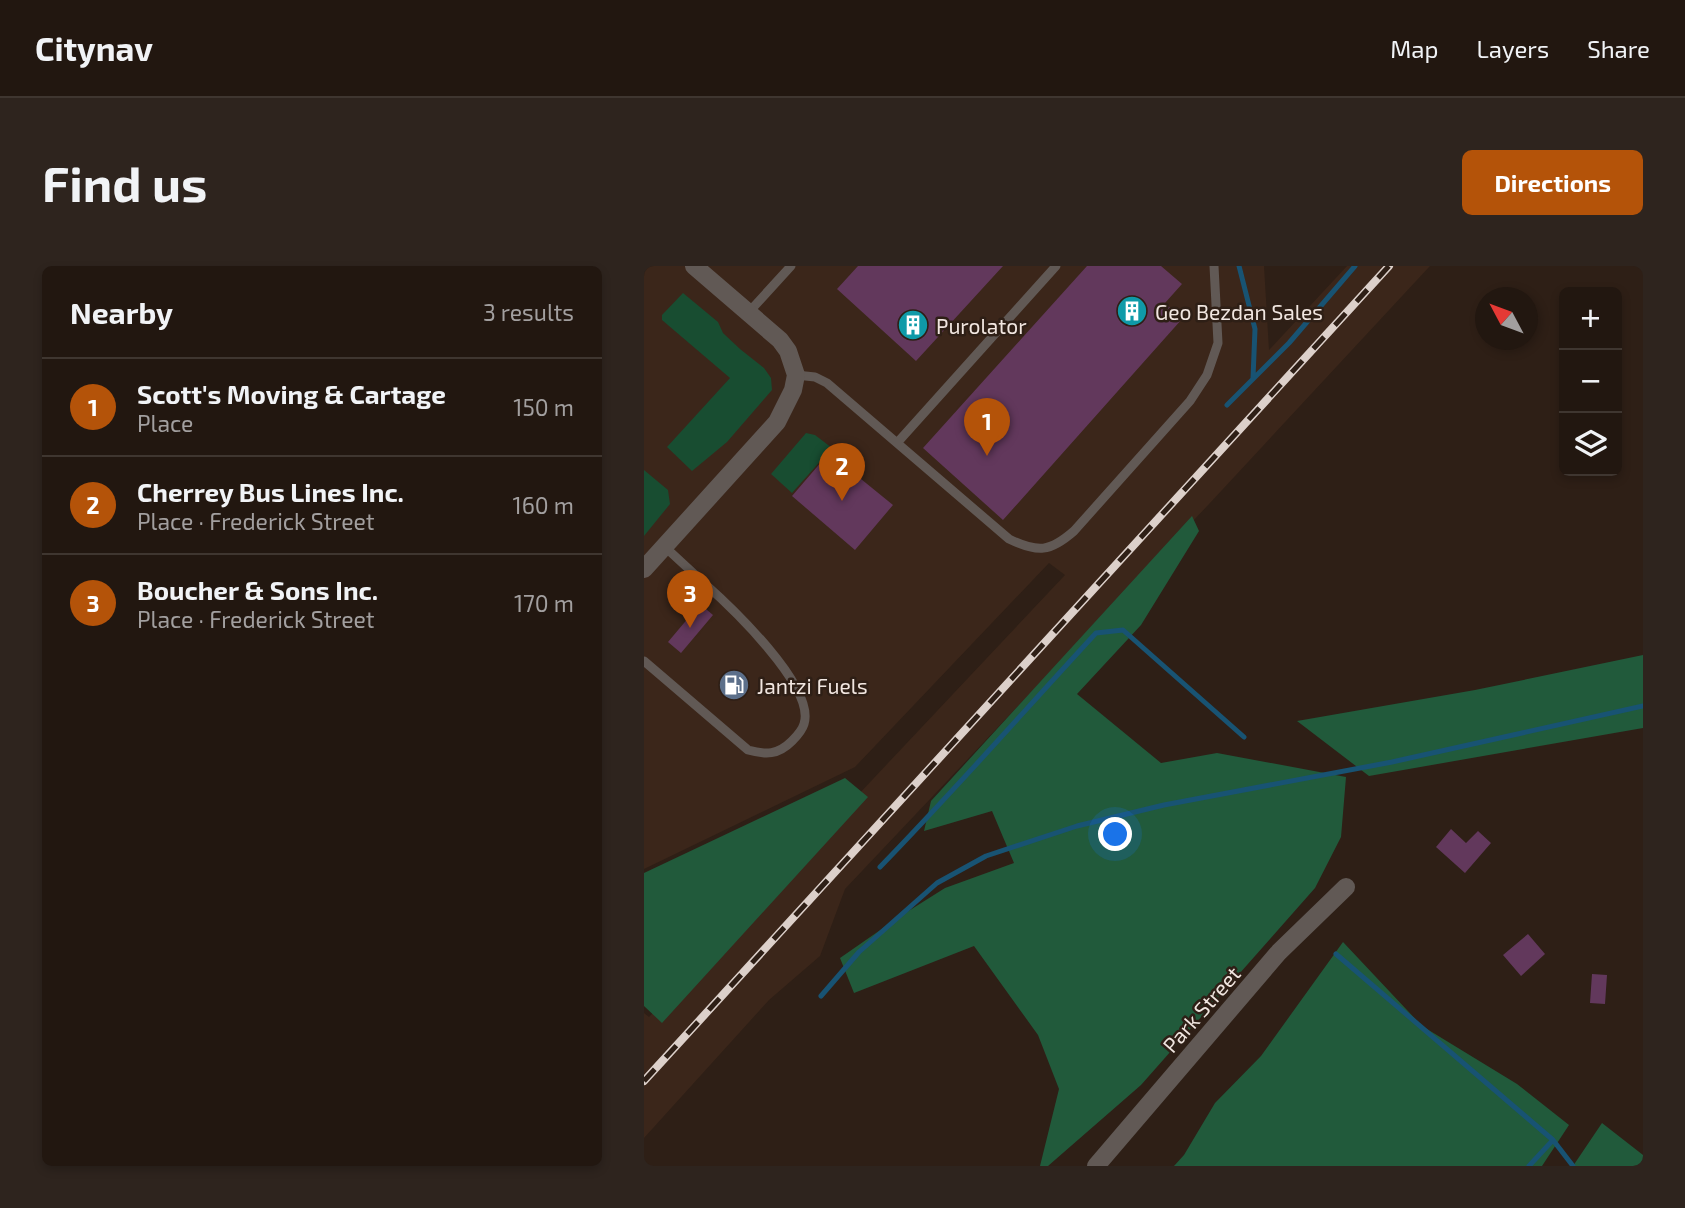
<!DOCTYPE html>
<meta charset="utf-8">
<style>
:root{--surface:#221710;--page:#2e241e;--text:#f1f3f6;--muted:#a29f9f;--line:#3f3630;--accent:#b45309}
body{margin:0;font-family:"Exo 2",sans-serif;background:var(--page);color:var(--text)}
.controls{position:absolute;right:21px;top:21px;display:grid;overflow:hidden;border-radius:10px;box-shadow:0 4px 10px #0003}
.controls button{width:63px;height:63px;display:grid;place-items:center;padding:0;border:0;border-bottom:2px solid var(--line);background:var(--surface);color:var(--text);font:35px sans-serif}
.compass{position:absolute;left:831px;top:21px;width:63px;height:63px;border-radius:50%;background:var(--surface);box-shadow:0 4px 10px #0003;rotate:311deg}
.you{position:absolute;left:472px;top:569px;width:24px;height:24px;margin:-18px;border:5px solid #fff;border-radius:50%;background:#1a73e8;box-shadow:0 0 0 10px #1a73e833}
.badge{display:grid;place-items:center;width:46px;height:46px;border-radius:50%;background:var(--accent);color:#fff;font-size:23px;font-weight:700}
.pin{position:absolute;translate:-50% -58px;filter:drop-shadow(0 2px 4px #0008)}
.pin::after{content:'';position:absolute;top:37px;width:24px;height:21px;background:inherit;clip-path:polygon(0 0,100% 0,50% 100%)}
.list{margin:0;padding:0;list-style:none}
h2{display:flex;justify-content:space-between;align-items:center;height:91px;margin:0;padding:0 28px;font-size:30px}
h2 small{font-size:23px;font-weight:400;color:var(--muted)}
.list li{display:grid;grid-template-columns:46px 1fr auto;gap:21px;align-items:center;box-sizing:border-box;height:98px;padding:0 28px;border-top:2px solid var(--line)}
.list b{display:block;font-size:26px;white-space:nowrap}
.list p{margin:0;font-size:23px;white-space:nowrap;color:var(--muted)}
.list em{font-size:23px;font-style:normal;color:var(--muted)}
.icon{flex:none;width:38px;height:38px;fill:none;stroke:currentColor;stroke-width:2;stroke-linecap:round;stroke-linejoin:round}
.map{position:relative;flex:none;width:999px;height:900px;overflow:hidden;border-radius:10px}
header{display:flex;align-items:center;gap:42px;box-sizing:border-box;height:98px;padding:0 35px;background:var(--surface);border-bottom:2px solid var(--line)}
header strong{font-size:33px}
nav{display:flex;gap:38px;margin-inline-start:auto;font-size:24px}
.intro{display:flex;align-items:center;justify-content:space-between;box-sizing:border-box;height:168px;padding:0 42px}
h1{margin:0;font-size:49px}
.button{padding:18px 32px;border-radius:10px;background:var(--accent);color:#fff;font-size:24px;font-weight:700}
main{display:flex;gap:42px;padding:0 42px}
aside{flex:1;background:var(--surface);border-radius:10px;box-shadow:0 4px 10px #0003}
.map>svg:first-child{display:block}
.built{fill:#3b261a}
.green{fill:#184d31}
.forest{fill:#215a3b}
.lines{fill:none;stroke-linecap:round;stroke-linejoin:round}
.stream{stroke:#185373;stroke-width:5}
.building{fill:#62385c}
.service{stroke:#615955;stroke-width:9}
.minor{stroke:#615955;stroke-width:18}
.rail-casing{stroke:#dcd0ca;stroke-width:8}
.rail{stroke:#2e1f16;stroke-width:5;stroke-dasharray:16;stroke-linecap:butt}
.labels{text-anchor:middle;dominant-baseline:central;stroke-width:5;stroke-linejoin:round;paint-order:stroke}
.poi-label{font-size:21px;fill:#f1e6e0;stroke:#2e1f16;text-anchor:start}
.street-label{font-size:21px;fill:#f1e6e0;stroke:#2e1f16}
</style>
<header>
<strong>Citynav</strong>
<nav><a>Map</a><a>Layers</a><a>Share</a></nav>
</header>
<div class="intro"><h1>Find us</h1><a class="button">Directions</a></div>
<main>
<aside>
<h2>Nearby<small>3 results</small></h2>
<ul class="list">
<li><span class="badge">1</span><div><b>Scott's Moving &amp; Cartage</b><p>Place</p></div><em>150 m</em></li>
<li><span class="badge">2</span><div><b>Cherrey Bus Lines Inc.</b><p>Place · Frederick Street</p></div><em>160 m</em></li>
<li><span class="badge">3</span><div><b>Boucher &amp; Sons Inc.</b><p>Place · Frederick Street</p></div><em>170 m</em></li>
</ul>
</aside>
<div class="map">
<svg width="999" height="900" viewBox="0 0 999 900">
<rect width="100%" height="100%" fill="#2e1f16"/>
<!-- built -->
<path class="built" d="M0,0H620L625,84L703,0H786L566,237L201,623L176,690L125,734L0,872V747L5,751L421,309L405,297L211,501L0,603Z"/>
<!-- green -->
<path class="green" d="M39,27L74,56L79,67L96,83L120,102L127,112L128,124L83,176L48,205L23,181L86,112L18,54V49Z
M162,167L171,169L188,182L148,227L127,208Z
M0,204L24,224L26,238L0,270Z"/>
<!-- forest -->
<path class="forest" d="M548,250L555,265L497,359L433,428L517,497L573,487L702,511L697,571L671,622L497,819L404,900H396L415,823L394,769L330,680L210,727L196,692L255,651L301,622L370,597L348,545L280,565L287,535Z
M999,389V462L725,510L653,455L831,424Z
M201,512L224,531L18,757L0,740V607Z
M699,676L778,760L873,818L925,859L898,900H530L540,889L571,837L617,790Z
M958,857L999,889V900H929Z"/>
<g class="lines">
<!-- stream -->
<path class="stream" d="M595,0L611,63L609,112
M583,139L645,77L711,0
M236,601C310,525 380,445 452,367L479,364L600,471
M692,688L909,874L929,900
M177,730L215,686L293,617L342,590L433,560L520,539L748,496L999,440
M885,900L909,874"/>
</g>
<!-- building -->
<path class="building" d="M214,0H359L272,95L193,23Z
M443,0H517L538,18L521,37L538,53L359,254L279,182Z
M185,187L249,239L211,284L148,230Z
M56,338L69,349L37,387L24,376Z
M807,563L822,577L834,565L847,577L821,607L792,581Z
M884,668L901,688L877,710L859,689Z
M948,708L963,709L961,738L946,737Z"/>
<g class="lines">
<!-- service -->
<path class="service" d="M105,46L147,0
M152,109L171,111L183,117L365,273C394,287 406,286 430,265L546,135L563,109L574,77L570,0
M253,177L412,0
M0,395L104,484C122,489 134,489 148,475C153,470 158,465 160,458C172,421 86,340 60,317C47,305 34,293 21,281"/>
<!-- minor -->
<path class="minor" d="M0,303L133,156L149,124L152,109L144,85L136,74L50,0
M452,900L635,686L702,621"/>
<!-- rail casing -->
<g class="rail-casing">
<path id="rail" d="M0,815L745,0"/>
</g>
<!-- rail -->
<use href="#rail" class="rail"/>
</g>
<!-- icons -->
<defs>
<g id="building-disc" transform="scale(1.575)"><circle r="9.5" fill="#0f9aa8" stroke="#2e1f16"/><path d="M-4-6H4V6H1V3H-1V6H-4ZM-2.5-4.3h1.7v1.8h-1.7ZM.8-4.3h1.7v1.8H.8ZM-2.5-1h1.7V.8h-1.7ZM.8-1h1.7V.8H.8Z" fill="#fff"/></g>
<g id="fuel-disc" transform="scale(1.575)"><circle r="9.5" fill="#5c6f8a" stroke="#2e1f16"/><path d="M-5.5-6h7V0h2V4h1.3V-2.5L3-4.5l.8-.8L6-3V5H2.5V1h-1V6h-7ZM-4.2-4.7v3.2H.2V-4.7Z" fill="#fff"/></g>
</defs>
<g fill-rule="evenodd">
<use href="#building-disc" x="488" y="45"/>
<use href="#building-disc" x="269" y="59"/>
<use href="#fuel-disc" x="90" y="419"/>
</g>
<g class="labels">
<!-- poi labels -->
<g class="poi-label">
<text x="511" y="45">Geo Bezdan Sales</text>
<text x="292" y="59">Purolator</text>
<text x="113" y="419">Jantzi Fuels</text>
</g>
<!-- street labels -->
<g class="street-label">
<text transform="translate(557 743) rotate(-49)">Park Street</text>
</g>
</g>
</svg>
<div class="controls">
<button>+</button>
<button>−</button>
<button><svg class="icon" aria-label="layers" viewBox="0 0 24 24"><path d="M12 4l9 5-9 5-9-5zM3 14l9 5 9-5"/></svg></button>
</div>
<svg class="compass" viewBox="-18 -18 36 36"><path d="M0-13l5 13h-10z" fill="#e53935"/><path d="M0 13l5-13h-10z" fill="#a29f9f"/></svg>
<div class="you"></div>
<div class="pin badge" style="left:343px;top:190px">1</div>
<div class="pin badge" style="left:198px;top:235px">2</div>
<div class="pin badge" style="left:46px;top:362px">3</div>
</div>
</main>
